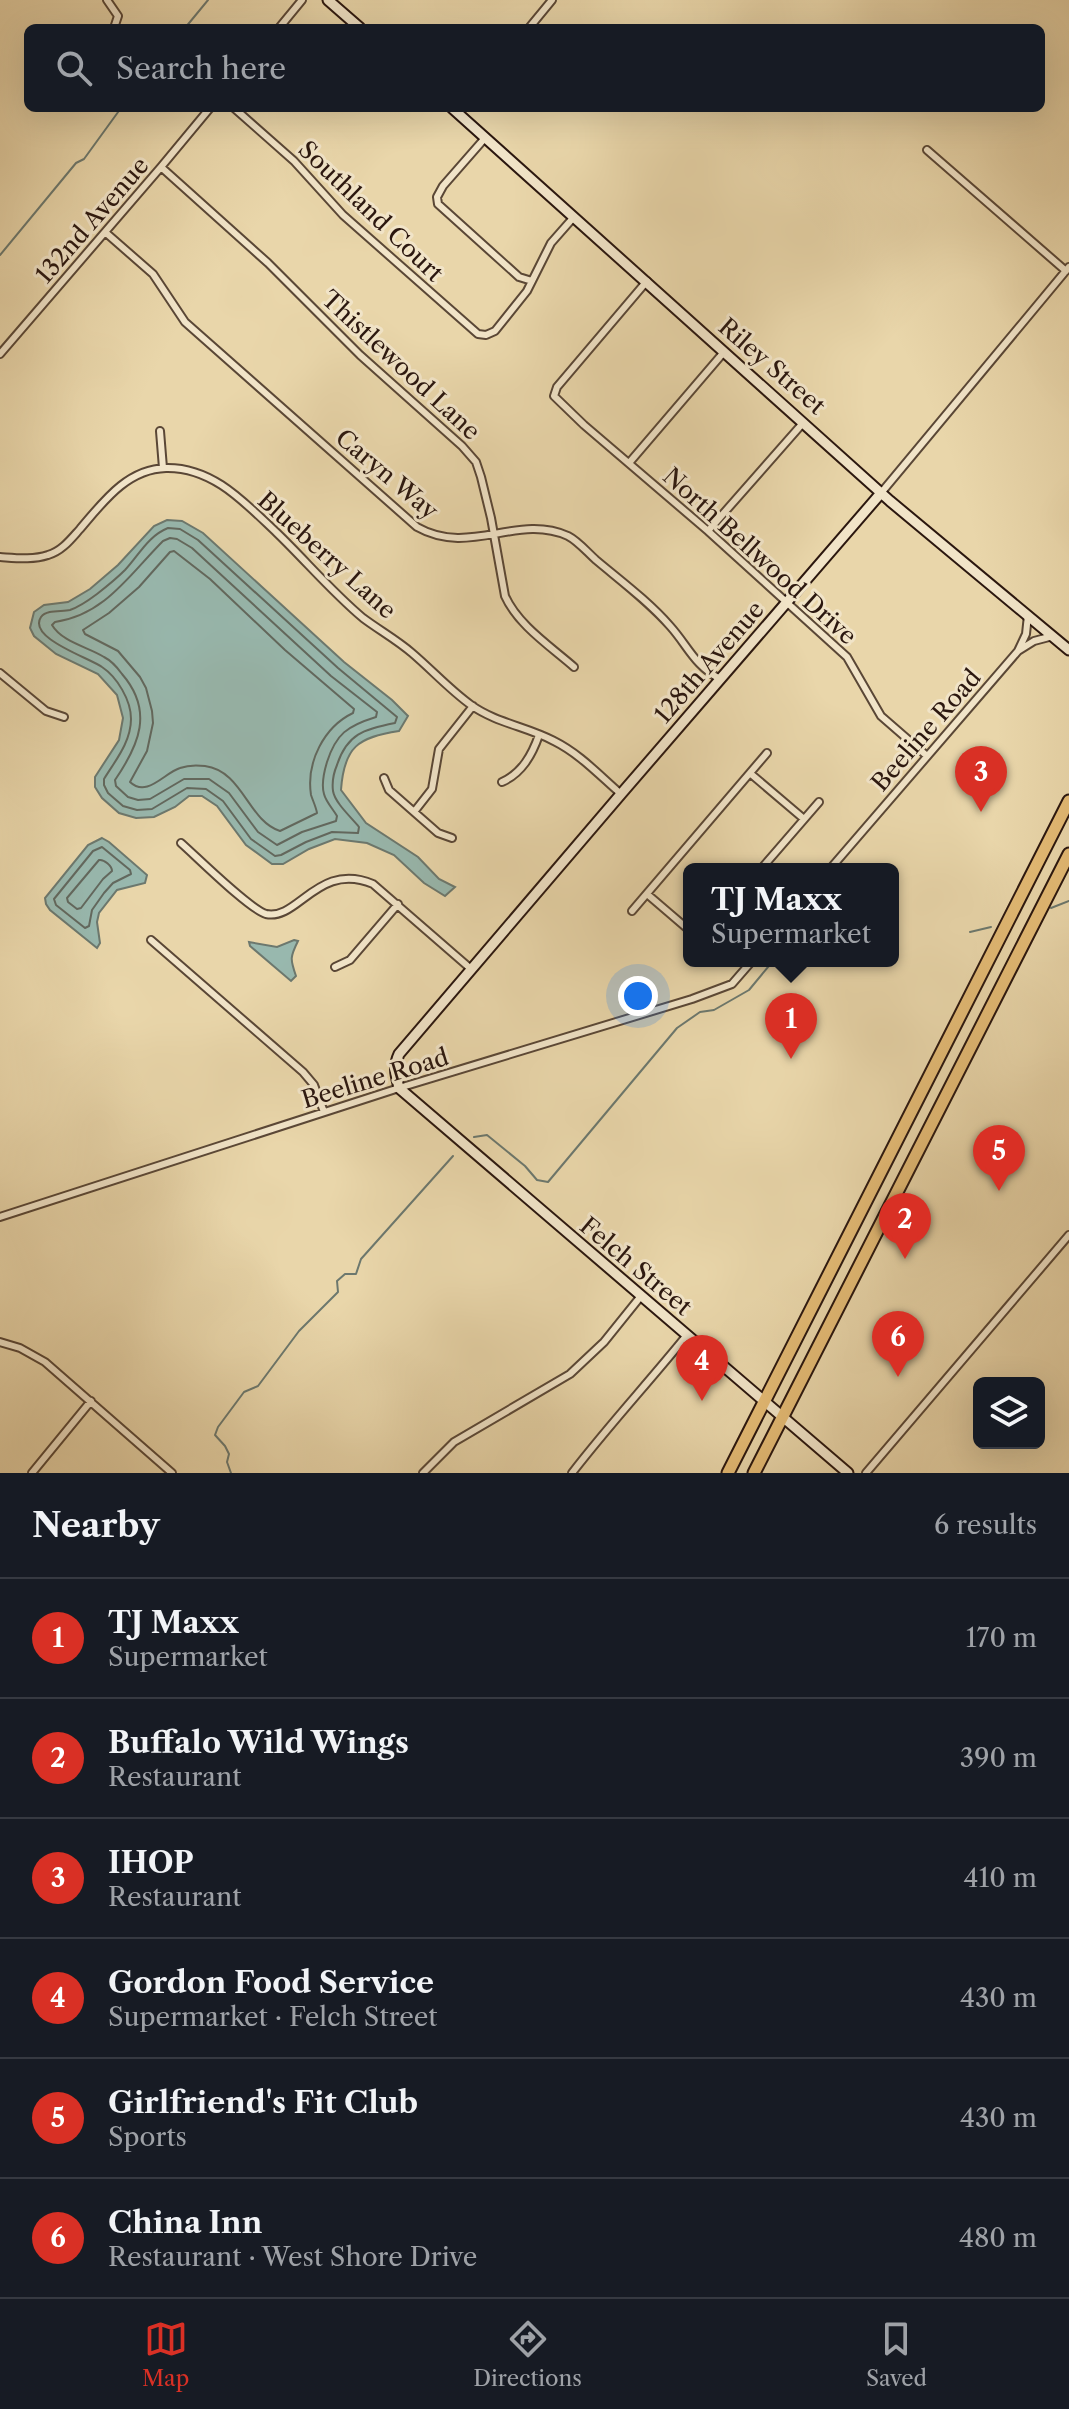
<!DOCTYPE html>
<meta charset="utf-8">
<style>
:root{--surface:#171b24;--page:#20242c;--text:#f1f3f6;--muted:#9ea1a6;--line:#363941;--accent:#d93025}
body{margin:0;font-family:"Libre Caslon Text",serif;background:var(--page);color:var(--text)}
.controls{position:absolute;right:24px;bottom:24px;display:grid;overflow:hidden;border-radius:12px;box-shadow:0 8px 32px #0002}
.controls button{width:72px;height:72px;display:grid;place-items:center;padding:0;border:0;border-bottom:2px solid var(--line);background:var(--surface);color:var(--text);font:40px sans-serif}
.you{position:absolute;left:638px;top:996px;width:28px;height:28px;margin:-20px;border:6px solid #fff;border-radius:50%;background:#1a73e8;box-shadow:0 0 0 12px #1a73e833}
.badge{display:grid;place-items:center;width:52px;height:52px;border-radius:50%;background:var(--accent);color:#fff;font-size:26px;font-weight:700}
.pin{position:absolute;translate:-50% -66px;filter:drop-shadow(0 2px 4px #0008)}
.pin::after{content:'';position:absolute;top:42px;width:28px;height:24px;background:inherit;clip-path:polygon(0 0,100% 0,50% 100%)}
.popup{position:absolute;left:683px;top:863px;width:216px;height:104px;box-sizing:border-box;display:grid;place-content:center;border-radius:12px;background:var(--surface);filter:drop-shadow(0 2px 6px #0005);font-size:26px;white-space:nowrap;color:var(--muted)}
.popup b{font-size:30px;color:var(--text)}
.popup::after{content:'';position:absolute;left:50%;top:100%;margin-left:-16px;border:16px solid transparent;border-top-color:var(--surface)}
.list{margin:0;padding:0;list-style:none}
h2{display:flex;justify-content:space-between;align-items:center;height:104px;margin:0;padding:0 32px;font-size:34px}
h2 small{font-size:26px;font-weight:400;color:var(--muted)}
.list li{display:grid;grid-template-columns:52px 1fr auto;gap:24px;align-items:center;box-sizing:border-box;height:120px;padding:0 32px;border-top:2px solid var(--line)}
.list b{display:block;font-size:30px;white-space:nowrap}
.list p{margin:0;font-size:26px;white-space:nowrap;color:var(--muted)}
.list em{font-size:26px;font-style:normal;color:var(--muted)}
.icon{flex:none;width:44px;height:44px;fill:none;stroke:currentColor;stroke-width:2;stroke-linecap:round;stroke-linejoin:round}
.map{position:relative;flex:none;width:1069px;height:1473px;overflow:hidden}
.search{position:absolute;background:var(--surface);box-shadow:0 8px 32px #0002;left:24px;right:24px;top:24px;height:88px;display:flex;align-items:center;gap:20px;box-sizing:border-box;padding:0 28px;border-radius:12px;color:var(--muted);font-size:30px}
.sheet{height:824px;background:var(--surface)}
nav{display:flex;justify-content:space-around;align-items:center;box-sizing:border-box;height:112px;border-top:2px solid var(--line);background:var(--surface);font-size:22px;color:var(--muted)}
nav a{display:grid;justify-items:center;gap:4px}
nav .on{color:var(--accent)}
.map>svg:first-child{display:block}
.water{fill:#98b8ae;stroke:#6c786e;stroke-width:2}
.lines{fill:none;stroke-linecap:round;stroke-linejoin:round}
.shore{stroke:#62685e;stroke-width:2}
.stream{stroke:#6c786e;stroke-width:2}
.street-casing{stroke:#5a4736;stroke-width:10}
.secondary-casing{stroke:#2b170f;stroke-width:13}
.highway-casing{stroke:#2b170f;stroke-width:15}
.street{stroke:#f1e4c8;stroke-width:6}
.secondary{stroke:#f1e4c8;stroke-width:9}
.highway{stroke:#e4bb75;stroke-width:11}
.labels{text-anchor:middle;dominant-baseline:central;stroke-width:6;stroke-linejoin:round;paint-order:stroke}
.street-label{font-size:24px;fill:#2b170f;stroke:#f1e4c8}
</style>
<div class="map">
<svg width="1069" height="1473" viewBox="0 0 1069 1473">
<rect width="100%" height="100%" fill="#e9d6aa"/>
<filter id="stains"><feTurbulence type="fractalNoise" baseFrequency=".0025" numOctaves="4"/><feColorMatrix values="0 0 0 0 .2 0 0 0 0 .09 0 0 0 0 .02 0 0 0 .5 -.17"/></filter>
<radialGradient id="worn" r=".72"><stop offset=".6" stop-color="#630" stop-opacity="0"/><stop offset="1" stop-color="#630" stop-opacity=".3"/></radialGradient>
<!-- water -->
<path class="water" d="M167,520L182,521L203,533L344,662L392,700L408,716L399,731C358,737 344,747 341,790L366,823L418,857L439,879L455,887L445,896L424,883L394,855L367,843L335,839L309,849L283,864H272L246,845L217,806L202,796H189L175,807L154,817L136,818L119,813L102,798L95,787V777L119,740L123,718L117,695L98,674L56,654L34,636L30,628L34,612L44,605L68,602L90,589L118,565L154,526Z
M102,838L109,842L147,875L145,883L117,890L99,913L97,922L100,943L97,948L50,910L46,904L45,898L88,845Z
M294,940L298,941C290,957 290,959 296,976L291,981L250,946L249,942L277,947Z"/>
<g class="lines">
<!-- shore -->
<path class="shore" d="M168,528L180,529L198,540L338,668L397,717L395,723C364,729 347,734 337,765C334,772 332,783 333,791C335,803 351,817 359,827L358,833L332,832L306,842L281,855L275,856L251,839L223,801L206,789L187,788L152,809L137,810L123,806L108,793L104,785V779C115,761 131,742 131,719C131,700 117,677 102,667C90,658 27,638 41,617C47,609 62,612 70,610C79,607 89,600 97,594C106,587 116,579 125,570C139,555 148,536 168,528Z
M170,538L177,539L192,548L331,676L377,712L376,717C347,726 336,734 327,762C324,772 321,784 324,794C326,802 333,809 337,816L336,821L302,832L277,845L258,832L229,793L209,779H184L150,799L138,800L128,797L116,786L115,780C139,745 154,711 122,674C117,667 112,661 104,657C88,647 62,642 52,625L55,622C105,615 130,574 163,541Z
M174,551L210,579L285,650L354,709L353,713C324,727 306,762 311,795C313,801 316,807 317,813L280,831C248,821 243,771 205,766C197,765 188,765 180,768C164,773 147,798 130,782L147,751L153,723L152,711L146,688L140,677L118,651L85,634L83,630L109,613L139,587L170,552Z
M102,847L130,870L131,874L113,883L104,893L92,910L89,926L85,928L56,905L54,899L93,851Z
M99,860C104,859 112,866 112,871L103,879L81,908L77,909L68,902L67,898Z"/>
<!-- stream -->
<path class="stream" d="M185,28L208,0
M0,255L76,163L84,159L121,108
M1051,908L1069,901
M970,932L991,927
M474,1137L487,1135L525,1166L537,1180L548,1182L677,1028L700,1012L714,1010L749,990L773,961
M231,1473L227,1462L229,1454L225,1446L215,1435L218,1427L244,1392L258,1386L299,1331L338,1292L337,1281L345,1274H356L361,1259L453,1156"/>
<!-- street casing -->
<g class="street-casing">
<path id="street" d="M107,0L118,16L114,28
M279,28L302,0
M529,28L552,0
M234,108L294,161L343,215L478,334L486,335L495,331L527,291L551,243L573,218
M485,138L443,186L437,197L438,204L519,277L532,281
M927,150L1066,271
M161,167L268,263L360,355L462,446L476,462L481,477L491,518L505,596C518,625 550,646 574,667
M105,232L153,274L185,322L417,527C470,557 517,513 568,536C578,541 587,552 596,560C621,581 648,601 670,626C688,646 694,665 720,679
M647,281L557,387L554,396L584,425L708,531L847,657L881,716L927,756
M0,354L161,167L210,108
M160,431L163,468
M629,463L724,352
M881,493L1069,267
M708,531L803,423
M0,557C16,558 33,560 48,555C62,551 71,539 80,529C103,502 127,469 166,468C213,467 245,503 277,533C306,561 332,592 363,618C379,630 397,640 412,653C432,670 450,690 471,705C496,723 528,727 554,741C580,754 599,775 621,794
M1028,615L1026,634L1018,651L1034,641L1053,636
M0,673L46,711L64,717
M751,774L804,819
M384,778L389,790L438,833L452,838
M502,782C522,773 532,755 539,735
M414,812L432,789L439,749L473,706
M181,843C197,857 249,909 266,914C298,921 318,861 373,884L471,969
M761,869L819,802
M830,869L1018,651
M647,894L689,930
M632,911L767,753
M151,940L303,1072L314,1085L324,1112
M335,967L350,960L398,904
M0,1217L399,1088L692,999L732,984L752,961
M0,1342L20,1348L45,1362L172,1473
M32,1473L91,1401
M423,1473L454,1442L570,1374L604,1342L641,1296
M572,1473C609,1425 649,1382 687,1335
M866,1473L1069,1235"/>
</g>
<!-- secondary casing -->
<g class="secondary-casing">
<path id="secondary" d="M328,0L360,28
M452,108L890,501L1069,650
M848,1473L399,1088C396,1075 393,1067 399,1054L621,794L881,493"/>
</g>
<!-- highway casing -->
<g class="highway-casing">
<path id="highway" d="M728,1473L1069,801
M754,1473L1069,854"/>
</g>
<!-- street -->
<use href="#street" class="street"/>
<!-- secondary -->
<use href="#secondary" class="secondary"/>
<!-- highway -->
<use href="#highway" class="highway"/>
</g>
<g class="labels">
<!-- street labels -->
<g class="street-label">
<text transform="translate(371 211) rotate(44)">Southland Court</text>
<text transform="translate(92 220) rotate(-49)">132nd Avenue</text>
<text transform="translate(401 365) rotate(43)">Thistlewood Lane</text>
<text transform="translate(772 366) rotate(41)">Riley Street</text>
<text transform="translate(387 474) rotate(40)">Caryn Way</text>
<text transform="translate(327 555) rotate(42)">Blueberry Lane</text>
<text transform="translate(760 556) rotate(42)">North Bellwood Drive</text>
<text transform="translate(709 662) rotate(-49)">128th Avenue</text>
<text transform="translate(926 730) rotate(-49)">Beeline Road</text>
<text transform="translate(375 1078) rotate(-17)">Beeline Road</text>
<text transform="translate(636 1266) rotate(40)">Felch Street</text>
</g>
</g>
<rect width="100%" height="100%" filter="url(#stains)"/>
<rect width="100%" height="100%" fill="url(#worn)"/>
</svg>
<div class="controls">
<button><svg class="icon" aria-label="layers" viewBox="0 0 24 24"><path d="M12 4l9 5-9 5-9-5zM3 14l9 5 9-5"/></svg></button>
</div>
<div class="you"></div>
<div class="pin badge" style="left:791px;top:1059px">1</div>
<div class="popup"><b>TJ Maxx</b>Supermarket</div>
<div class="pin badge" style="left:905px;top:1259px">2</div>
<div class="pin badge" style="left:981px;top:812px">3</div>
<div class="pin badge" style="left:702px;top:1401px">4</div>
<div class="pin badge" style="left:999px;top:1191px">5</div>
<div class="pin badge" style="left:898px;top:1377px">6</div>
<div class="search"><svg class="icon" aria-label="search" viewBox="0 0 24 24"><circle cx="10" cy="10" r="6"/><path d="M15 15l6 6"/></svg>Search here</div>
</div>
<section class="sheet">
<h2>Nearby<small>6 results</small></h2>
<ul class="list">
<li><span class="badge">1</span><div><b>TJ Maxx</b><p>Supermarket</p></div><em>170 m</em></li>
<li><span class="badge">2</span><div><b>Buffalo Wild Wings</b><p>Restaurant</p></div><em>390 m</em></li>
<li><span class="badge">3</span><div><b>IHOP</b><p>Restaurant</p></div><em>410 m</em></li>
<li><span class="badge">4</span><div><b>Gordon Food Service</b><p>Supermarket · Felch Street</p></div><em>430 m</em></li>
<li><span class="badge">5</span><div><b>Girlfriend's Fit Club</b><p>Sports</p></div><em>430 m</em></li>
<li><span class="badge">6</span><div><b>China Inn</b><p>Restaurant · West Shore Drive</p></div><em>480 m</em></li>
</ul>
</section>
<nav>
<a class="on"><svg class="icon" aria-label="map" viewBox="0 0 24 24"><path d="M3 6l6-2 6 2 6-2v14l-6 2-6-2-6 2zM9 4v14M15 6v14"/></svg>Map</a>
<a><svg class="icon" aria-label="directions" viewBox="0 0 24 24"><path d="M12 3l9 9-9 9-9-9zM9 14v-3h6M13 9l2 2-2 2"/></svg>Directions</a>
<a><svg class="icon" aria-label="saved" viewBox="0 0 24 24"><path d="M7 4h10v16l-5-4-5 4z"/></svg>Saved</a>
</nav>
